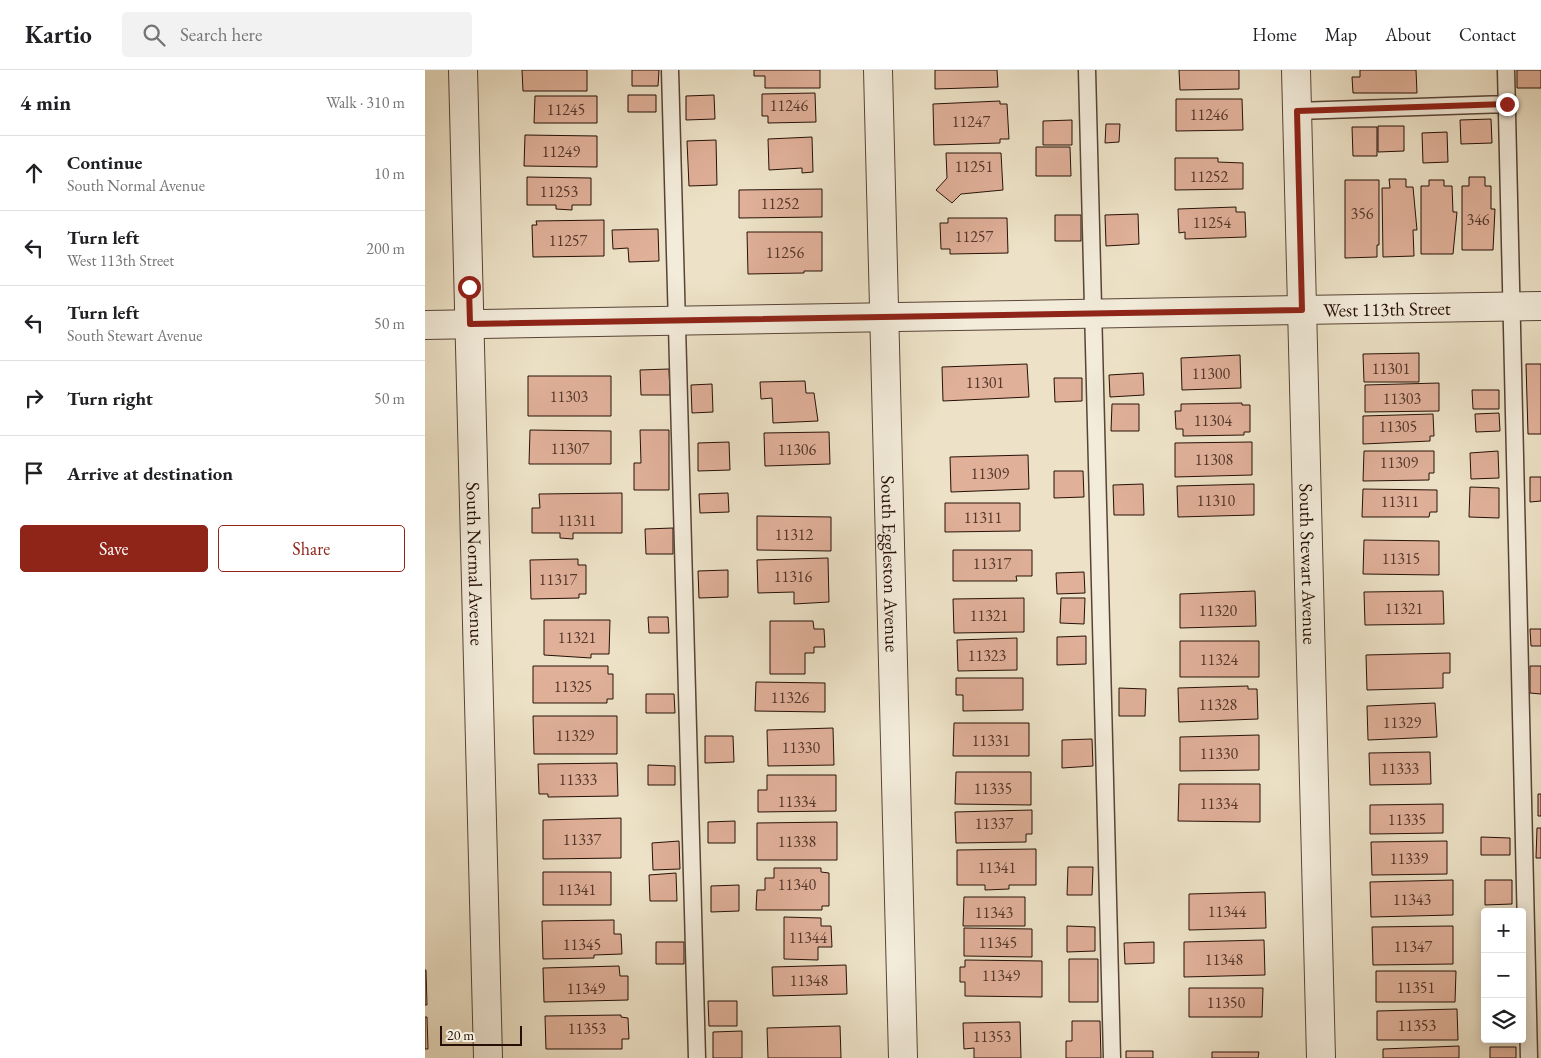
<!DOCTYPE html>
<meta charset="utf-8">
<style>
:root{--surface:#fff;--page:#f2f2f2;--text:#202124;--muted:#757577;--line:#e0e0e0;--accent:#8f2418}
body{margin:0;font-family:"EB Garamond",serif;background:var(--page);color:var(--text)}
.controls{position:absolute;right:15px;bottom:15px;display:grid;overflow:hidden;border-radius:5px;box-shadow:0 2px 12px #0003}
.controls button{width:45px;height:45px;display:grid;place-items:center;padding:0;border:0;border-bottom:1px solid var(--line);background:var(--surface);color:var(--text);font:25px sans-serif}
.scale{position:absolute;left:15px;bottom:12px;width:82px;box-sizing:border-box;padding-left:5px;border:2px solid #261006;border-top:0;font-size:14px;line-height:18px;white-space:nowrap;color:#261006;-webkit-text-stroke:4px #f3ecdb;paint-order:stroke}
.stop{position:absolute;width:15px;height:15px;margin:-11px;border:4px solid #8f2418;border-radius:50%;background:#fff}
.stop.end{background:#8f2418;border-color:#fff;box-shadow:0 1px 5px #0008}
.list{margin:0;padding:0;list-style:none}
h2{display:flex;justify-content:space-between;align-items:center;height:65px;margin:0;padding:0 20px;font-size:21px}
h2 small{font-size:16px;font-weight:400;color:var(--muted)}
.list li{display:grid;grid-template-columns:32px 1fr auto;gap:15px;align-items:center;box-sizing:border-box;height:75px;padding:0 20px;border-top:1px solid var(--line)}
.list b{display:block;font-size:19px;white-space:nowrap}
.list p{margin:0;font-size:16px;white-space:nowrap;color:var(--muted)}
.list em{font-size:16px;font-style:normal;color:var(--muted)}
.actions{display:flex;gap:10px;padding:15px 20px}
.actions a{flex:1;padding:11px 0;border:1px solid var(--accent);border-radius:5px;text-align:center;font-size:18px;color:var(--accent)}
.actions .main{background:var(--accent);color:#fff}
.icon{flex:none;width:28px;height:28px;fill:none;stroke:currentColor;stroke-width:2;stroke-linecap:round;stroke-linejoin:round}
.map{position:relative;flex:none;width:1116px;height:988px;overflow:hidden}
header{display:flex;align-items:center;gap:30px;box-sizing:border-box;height:70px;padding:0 25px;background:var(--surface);border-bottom:1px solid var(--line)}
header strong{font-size:24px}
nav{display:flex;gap:28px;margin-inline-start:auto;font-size:18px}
.search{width:350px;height:45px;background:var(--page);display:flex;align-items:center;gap:12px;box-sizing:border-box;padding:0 18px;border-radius:5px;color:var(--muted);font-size:19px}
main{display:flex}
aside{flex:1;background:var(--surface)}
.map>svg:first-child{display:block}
.building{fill:#e0b099;stroke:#261006}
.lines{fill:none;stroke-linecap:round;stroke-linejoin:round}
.lane-casing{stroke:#584436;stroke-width:19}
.street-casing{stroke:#584436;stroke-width:30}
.lane{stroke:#f3ecdb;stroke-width:16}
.street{stroke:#f3ecdb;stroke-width:28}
.route{stroke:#8f2418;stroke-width:6}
.labels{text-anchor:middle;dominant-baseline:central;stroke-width:4;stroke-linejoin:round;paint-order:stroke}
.number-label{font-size:16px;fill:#54382b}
.street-label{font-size:19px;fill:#261006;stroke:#f3ecdb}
</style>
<header>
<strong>Kartio</strong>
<div class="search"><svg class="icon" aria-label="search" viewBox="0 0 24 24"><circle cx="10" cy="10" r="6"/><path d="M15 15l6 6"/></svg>Search here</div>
<nav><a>Home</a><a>Map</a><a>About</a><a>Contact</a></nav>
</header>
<main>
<aside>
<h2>4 min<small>Walk · 310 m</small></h2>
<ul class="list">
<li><svg class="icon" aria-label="ahead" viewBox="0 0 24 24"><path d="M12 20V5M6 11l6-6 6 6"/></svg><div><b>Continue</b><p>South Normal Avenue</p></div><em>10 m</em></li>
<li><svg class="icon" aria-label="left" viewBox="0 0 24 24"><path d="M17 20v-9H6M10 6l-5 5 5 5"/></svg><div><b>Turn left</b><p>West 113th Street</p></div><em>200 m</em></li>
<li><svg class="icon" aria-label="left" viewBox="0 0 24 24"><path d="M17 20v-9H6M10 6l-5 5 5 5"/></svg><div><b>Turn left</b><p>South Stewart Avenue</p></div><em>50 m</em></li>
<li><svg class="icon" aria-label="right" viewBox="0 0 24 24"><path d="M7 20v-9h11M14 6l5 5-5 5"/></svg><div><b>Turn right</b></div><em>50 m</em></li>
<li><svg class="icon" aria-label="arrive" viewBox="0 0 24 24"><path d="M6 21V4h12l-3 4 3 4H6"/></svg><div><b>Arrive at destination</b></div></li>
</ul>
<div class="actions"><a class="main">Save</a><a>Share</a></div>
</aside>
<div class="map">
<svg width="1116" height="988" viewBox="0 0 1116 988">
<rect width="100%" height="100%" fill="#ede2c7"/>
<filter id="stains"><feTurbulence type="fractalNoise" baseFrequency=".004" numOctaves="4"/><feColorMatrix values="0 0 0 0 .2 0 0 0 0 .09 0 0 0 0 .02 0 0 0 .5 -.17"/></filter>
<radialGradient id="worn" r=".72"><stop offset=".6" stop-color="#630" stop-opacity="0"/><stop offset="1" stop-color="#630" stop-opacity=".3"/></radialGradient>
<!-- building -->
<path class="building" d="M97,0H162V21H98Z
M207,0H234L233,16H207Z
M329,0H395V18H340V6H329Z
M510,0H572L573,17L510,19Z
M754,0H814V19L755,20Z
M935,0H991L992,23H928L927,7H935Z
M1092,0H1116V18H1092Z
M390,23L391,52L343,53V46H337V24Z
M203,25H231V42H203Z
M289,25L290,49L261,50V26Z
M110,26H172V53H109Z
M751,29H817L818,60L751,61Z
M575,31V34H582L584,69H575V73L509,75L508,34Z
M1066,49L1067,73L1036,74L1035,50Z
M647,50V75H618V51Z
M681,54H695L694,72L680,73Z
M953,56H979V81L953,82Z
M927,57H952V86H928Z
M1022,62L1023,92L998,93L997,63Z
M100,65L172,66V97L99,96Z
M387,67L388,102L377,103V98L344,100L343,69Z
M291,70L292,115L264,116L262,71Z
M611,77H645L646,106H611Z
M521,83H576L578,120L536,124L527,133L511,120L522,108Z
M750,88H793V92L818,93V119L750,120Z
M102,107L166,108V135H147V140L131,139V135H102Z
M1044,107H1060V116H1066V139H1070L1068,180H1037V116H1044Z
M964,109H981V117H988L992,160H988L989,186L958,187L957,118H965Z
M920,110H954V175H952V187L920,188Z
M1004,110H1019V116H1027L1028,142H1032L1028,184H996V116H1004Z
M397,119V147L314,148V120Z
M811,137V142H820L821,167L760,169V162L754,163L753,139Z
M713,144L714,174L681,176L680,145Z
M630,145H656V171H630Z
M523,148H582L583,183L525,184V179H516L515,153H523Z
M179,150V186L108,187L107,155H112L111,151Z
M233,159L234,191L204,192L203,178L188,179L187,160Z
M322,162H397V201H379V203L323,204Z
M994,283V312H939L938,284Z
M815,285L816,318L757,320L756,288Z
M602,294L604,327L518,331L517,297Z
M1101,294H1116V364H1103Z
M244,299L245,325H216L215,300Z
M718,303L719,325L685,327L684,305Z
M103,306H186V346H103Z
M629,308H657V331L630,332Z
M380,311L381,323H389L393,351L348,353L347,328L336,329L335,312Z
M1014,313V341L940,342V315Z
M287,314L288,342L267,343L266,315Z
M1047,320H1074V339H1048Z
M817,333V335H825V362H819V365L758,366V359H751L750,341H756V334Z
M687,334H714V361H686Z
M1074,343L1075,361L1051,362L1050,344Z
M1008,344L1009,366H1005V371L938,374V346Z
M105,360L186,361V394H104Z
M215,360H244V420H209V393H216Z
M404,362L405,394L340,396L339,363Z
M304,372L305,400L273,401V373Z
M827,372V405L750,407V373Z
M939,381H1009V403H1004V410L938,411Z
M1073,381L1074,408L1046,409L1045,383Z
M603,385L604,419L526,422L525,387Z
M629,401H658L659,427L629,428Z
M1105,407H1116V431L1105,432Z
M718,414L719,445H689L688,415Z
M829,414V445L753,447L752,416Z
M1045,417L1074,418V448L1044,447Z
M938,419L1012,420V442H1005L1004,447H937Z
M197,423V463H148V469L135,468V463H107V438H115L114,424Z
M303,423L304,442L275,443L274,424Z
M520,433H595V461L520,462Z
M332,446L406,447V481L332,480Z
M248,458V484H221L220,459Z
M939,470L1014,471V505L938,504Z
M528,480H607V506H591L592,511H528Z
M403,488L404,532L369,534V522L333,523L332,490Z
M153,489V495H161V524H154V528L106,529L105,490Z
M303,500V527L274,528L273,501Z
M659,502L660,523L632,524L631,503Z
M830,521L831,556L755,558V524Z
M1018,521L1019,554L940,555L939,522Z
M599,528V562L529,563L528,529Z
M636,528H660L659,554L635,553Z
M223,547H243L244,563H224Z
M119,550H185L184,584H166V588L119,585Z
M345,551H388L389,559H399L400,577H389V583H380V604H345Z
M1105,559H1116V576H1106Z
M661,566V594L632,595V567Z
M592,568V600L533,601L532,570Z
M755,571H834V607H755Z
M1025,583V603H1018V618L942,620L941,585Z
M108,596H183V604H188V629H182V633H108Z
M1105,596H1116V624L1105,623Z
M531,608H598V640L538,641V625H531Z
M331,612L400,613V642L330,641Z
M823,616V619H832L833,649L754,652L753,618Z
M694,618L721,619L720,646H694Z
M221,624H249L250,643H221Z
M1010,633L1012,667L943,670L942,636Z
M108,646H192V684H109Z
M529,653H604V686H528Z
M408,658L409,695L343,696L342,660Z
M834,665V700L755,701V667Z
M280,666H308L309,692L280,693Z
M667,669L668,696L637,698V670Z
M1005,682L1006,714L945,715L944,683Z
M192,693L193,726L123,727V724H114L113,694Z
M223,695L250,696V715H223Z
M531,702H606V735L530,734Z
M342,705H411V741L333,742V720H342Z
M754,714H835V752L753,751Z
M1113,724H1116V746H1113Z
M1018,734V763L945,764V735Z
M607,740V764H601V772L531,773L530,742Z
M196,748V788L118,789V750Z
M310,751V773H283V752Z
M412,752V790H332V753Z
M1112,758H1116V788H1111Z
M1056,767L1085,768V785H1056Z
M254,771L255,799L228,800L227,773Z
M1022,771V804L947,805L946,772Z
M611,779V815H584V819L560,820V815H532V780Z
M643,797H668L667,825H642Z
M349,798H396V802L404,803V836H397V840H331L332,820H340V808H349Z
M118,802H186V835H118Z
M251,803L252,831H225L224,805Z
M1028,810V845L946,847L945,812Z
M1060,810H1087V834L1060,835Z
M314,815V841L286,842V816Z
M840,822L841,858L764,860V824Z
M539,827H600V856H538Z
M359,847L396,848V856H406L407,877H393V890L359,889Z
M189,850V864H196L197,884L169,885V888L118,889L117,851Z
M642,856L670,857V881L642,882Z
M1028,856V894L948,895L947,857Z
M539,858L607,859V887L539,886Z
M839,870L840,905L759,907V872Z
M231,872H259V894H231Z
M729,872V893L700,894L699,873Z
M644,889H673V932H644Z
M540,890L617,891V927L540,926V912H535V897H540Z
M421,895L422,924L348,926L347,897Z
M194,896L195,906H203V930L119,932L118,898Z
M0,900H1L2,935H0Z
M951,901H1031L1030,932H951Z
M764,918H838L837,947H764Z
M283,931H312V956H284Z
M1032,939L1033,970H952V941Z
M196,945V947L203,948L204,969H197V979H121L120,946Z
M0,947H2L3,979H0Z
M647,951H675L676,988H641V971H647Z
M595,952L596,988H549V978L539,979L538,953Z
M415,956L416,988H343L342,958Z
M317,961V988H288V962Z
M1034,976V988H958V979Z
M1065,977H1091V988H1065Z
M701,981H728V988H701Z
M787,982H834L833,988H787Z"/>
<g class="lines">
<!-- lane casing -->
<g class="lane-casing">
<path id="lane" d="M245,0L272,988
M662,0L687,988
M1081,0L1104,988
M872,41L1082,34"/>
</g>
<!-- street casing -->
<g class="street-casing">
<g id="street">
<path id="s1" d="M38,0L63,988"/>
<path id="s2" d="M453,0L478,988"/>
<path id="s3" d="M871,0L896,988"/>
<path id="s4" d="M0,255L1116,236"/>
</g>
</g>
<!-- lane -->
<use href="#lane" class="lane"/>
<!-- street -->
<use href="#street" class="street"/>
</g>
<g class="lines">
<!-- route -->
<path class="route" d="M44,217L45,254L877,240L872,41L1082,34"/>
</g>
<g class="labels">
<!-- number labels -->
<g class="number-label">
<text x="364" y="35">11246</text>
<text x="141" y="39">11245</text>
<text x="784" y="44">11246</text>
<text x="546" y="51">11247</text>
<text x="136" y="81">11249</text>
<text x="549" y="96">11251</text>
<text x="784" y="106">11252</text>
<text x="134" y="121">11253</text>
<text x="355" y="133">11252</text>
<text x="937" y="143">356</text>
<text x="1053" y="149">346</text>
<text x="787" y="152">11254</text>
<text x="549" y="166">11257</text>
<text x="143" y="170">11257</text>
<text x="360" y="182">11256</text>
<text x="966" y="298">11301</text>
<text x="786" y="303">11300</text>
<text x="560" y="312">11301</text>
<text x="144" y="326">11303</text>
<text x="977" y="328">11303</text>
<text x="788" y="350">11304</text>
<text x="973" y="356">11305</text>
<text x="145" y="378">11307</text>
<text x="372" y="379">11306</text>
<text x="789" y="389">11308</text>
<text x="974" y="392">11309</text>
<text x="565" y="403">11309</text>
<text x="791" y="430">11310</text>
<text x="975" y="431">11311</text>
<text x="558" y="447">11311</text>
<text x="152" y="450">11311</text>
<text x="369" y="464">11312</text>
<text x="976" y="488">11315</text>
<text x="567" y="493">11317</text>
<text x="368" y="506">11316</text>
<text x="133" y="509">11317</text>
<text x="979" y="538">11321</text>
<text x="793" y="540">11320</text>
<text x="564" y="545">11321</text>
<text x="152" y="567">11321</text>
<text x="562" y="585">11323</text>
<text x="794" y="589">11324</text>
<text x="148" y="616">11325</text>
<text x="365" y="627">11326</text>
<text x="793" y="634">11328</text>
<text x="977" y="652">11329</text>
<text x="150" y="665">11329</text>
<text x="566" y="670">11331</text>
<text x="376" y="677">11330</text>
<text x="794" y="683">11330</text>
<text x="975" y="698">11333</text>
<text x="153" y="709">11333</text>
<text x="568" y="718">11335</text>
<text x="372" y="731">11334</text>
<text x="794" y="733">11334</text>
<text x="982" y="749">11335</text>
<text x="569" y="753">11337</text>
<text x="157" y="769">11337</text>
<text x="372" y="771">11338</text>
<text x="984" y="788">11339</text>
<text x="572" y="797">11341</text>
<text x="372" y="814">11340</text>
<text x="152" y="819">11341</text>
<text x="987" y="829">11343</text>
<text x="802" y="841">11344</text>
<text x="569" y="842">11343</text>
<text x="383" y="867">11344</text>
<text x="573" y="872">11345</text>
<text x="157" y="874">11345</text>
<text x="988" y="876">11347</text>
<text x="799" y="889">11348</text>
<text x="576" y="905">11349</text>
<text x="384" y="910">11348</text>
<text x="991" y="917">11351</text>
<text x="161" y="918">11349</text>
<text x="801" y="932">11350</text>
<text x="992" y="955">11353</text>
<text x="162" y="958">11353</text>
<text x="567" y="966">11353</text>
</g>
<!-- street labels -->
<g class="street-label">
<text stroke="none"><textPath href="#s4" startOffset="962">West 113th Street</textPath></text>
<text stroke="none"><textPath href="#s1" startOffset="494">South Normal Avenue</textPath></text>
<text stroke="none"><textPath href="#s2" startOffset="494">South Eggleston Avenue</textPath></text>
<text stroke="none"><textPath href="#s3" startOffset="494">South Stewart Avenue</textPath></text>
</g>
</g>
<rect width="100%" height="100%" filter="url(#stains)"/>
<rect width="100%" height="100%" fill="url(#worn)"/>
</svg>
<div class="controls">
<button>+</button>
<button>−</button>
<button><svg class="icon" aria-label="layers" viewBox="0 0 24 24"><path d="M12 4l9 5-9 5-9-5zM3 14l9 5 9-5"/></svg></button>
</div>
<div class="scale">20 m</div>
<div class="stop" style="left:44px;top:217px"></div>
<div class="stop end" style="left:1082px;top:34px"></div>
</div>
</main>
